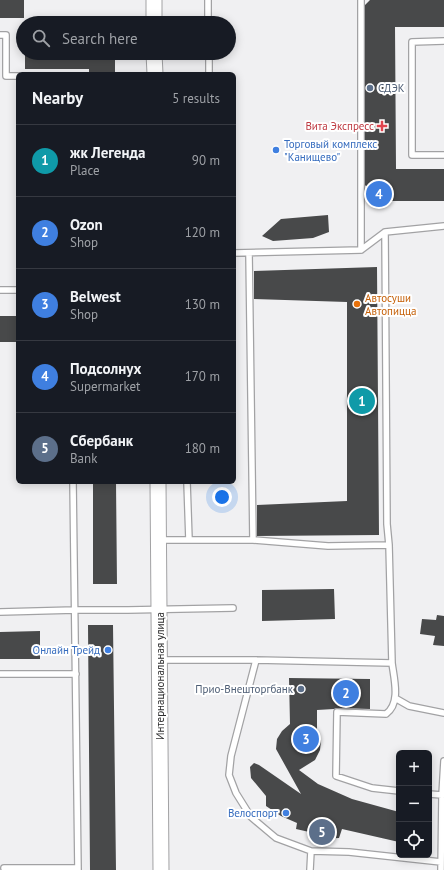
<!DOCTYPE html>
<meta charset="utf-8">
<style>
:root{--surface:#171b24;--page:#242831;--text:#f1f3f6;--muted:#9ea1a6;--line:#363941;--accent:#c3a4da}
body{margin:0;font-family:"PT Sans",sans-serif;background:var(--page);color:var(--text)}
.controls{position:absolute;right:12px;bottom:12px;display:grid;overflow:hidden;border-radius:6px;box-shadow:0 2px 10px #0003}
.controls button{width:36px;height:36px;display:grid;place-items:center;padding:0;border:0;border-bottom:1px solid var(--line);background:var(--surface);color:var(--text);font:20px sans-serif}
.you{position:absolute;left:222px;top:497px;width:14px;height:14px;margin:-10px;border:3px solid #fff;border-radius:50%;background:#1a73e8;box-shadow:0 0 0 6px #1a73e833}
.badge{display:grid;place-items:center;width:26px;height:26px;border-radius:50%;background:var(--accent);color:#fff;font-size:13px;font-weight:700}
.pin{position:absolute;translate:-50% -50%;border:2px solid #fff;box-shadow:0 1px 4px #0006}
.list{margin:0;padding:0;list-style:none}
h2{display:flex;justify-content:space-between;align-items:center;height:52px;margin:0;padding:0 16px;font-size:17px}
h2 small{font-size:13px;font-weight:400;color:var(--muted)}
.list li{display:grid;grid-template-columns:26px 1fr auto;gap:12px;align-items:center;box-sizing:border-box;height:72px;padding:0 16px;border-top:1px solid var(--line)}
.list b{display:block;font-size:15px;white-space:nowrap}
.list p{margin:0;font-size:13px;white-space:nowrap;color:var(--muted)}
.list em{font-size:13px;font-style:normal;color:var(--muted)}
.icon{flex:none;width:22px;height:22px;fill:none;stroke:currentColor;stroke-width:2;stroke-linecap:round;stroke-linejoin:round}
.map{position:relative;flex:none;width:444px;height:870px;overflow:hidden}
.search{position:absolute;background:var(--surface);box-shadow:0 2px 10px #0003;left:16px;top:16px;width:220px;height:44px;display:flex;align-items:center;gap:10px;box-sizing:border-box;padding:0 14px;border-radius:22px;color:var(--muted);font-size:15px}
.panel{position:absolute;background:var(--surface);box-shadow:0 2px 10px #0003;left:16px;top:72px;width:220px;height:412px;border-radius:6px}
.map>svg:first-child{display:block}
.building{fill:#48494a}
.lines{fill:none;stroke-linecap:round;stroke-linejoin:round}
.service-casing{stroke:#a2a2a4;stroke-width:8}
.secondary-casing{stroke:#a2a2a4;stroke-width:17}
.service{stroke:#fff;stroke-width:5.5}
.secondary{stroke:#fff;stroke-width:15}
.service-dot{fill:#5c6f8a;stroke:#fff;stroke-width:1.5}
.health-dot{fill:#e0444e;stroke:#fff;stroke-width:1.5}
.shop-dot{fill:#3f7fe0;stroke:#fff;stroke-width:1.5}
.food-dot{fill:#e8710a;stroke:#fff;stroke-width:1.5}
.labels{text-anchor:middle;dominant-baseline:central;stroke-width:4;stroke-linejoin:round;paint-order:stroke}
.service-label{font-size:11px;fill:#4e5e75;stroke:#fff;text-anchor:start}
.health-label{font-size:11px;fill:#be3a42;stroke:#fff;text-anchor:end}
.shop-label{font-size:11px;fill:#366cbe;stroke:#fff;text-anchor:end}
.food-label{font-size:11px;fill:#c56008;stroke:#fff;text-anchor:start}
.street-label{font-size:11px;fill:#2f2f30;stroke:#fff}
</style>
<div class="map">
<svg width="444" height="870" viewBox="0 0 444 870">
<rect width="100%" height="100%" fill="#f0f0f2"/>
<!-- building -->
<path class="building" d="M0,0H24V18H0Z
M370,0H444V27H395L396,169H444V201H378L365,185V5Z
M25,53H115V74H89V69H25Z
M328,215L329,232L313,238L273,241L262,236L281,219Z
M377,267L379,535L257,536V505L347,501V302L254,299V271Z
M0,316H18V342H0Z
M93,482H116L117,584H93Z
M334,589L335,619L262,621V590Z
M437,615L444,616V646L433,645L435,636L420,634L422,619L436,620Z
M88,625H113L116,870H90Z
M40,631V659H0V632Z
M289,678L370,679V709L337,708L334,709L317,710V730L321,741L320,750L315,760L299,770L318,784L352,799L399,812V842L342,829L339,838L317,839L318,834L296,829L297,823L281,816L266,806V796L251,778L250,767L254,763L259,765L301,794L276,749L277,739L282,731L290,724Z"/>
<g class="lines">
<!-- service casing -->
<g class="service-casing">
<path id="service" d="M208,0V23
M361,0V250
M0,35H6V76H18
M444,41L412,42V155H444
M209,53V74
M385,232L387,524L389,545L392,663
M234,253L361,250L385,232L444,226
M249,254L253,540
M0,290H18
M73,482L78,870
M187,482L189,540
M158,540H253L328,546L389,545
M0,612L75,610H128L233,608
M160,660H256L392,663C394,679 401,703 386,714L337,712L336,776L372,788L399,791
M256,660L231,756L229,775L236,793L251,817L276,838L311,851L349,852L441,862
M0,674H76
M395,698L409,706L444,713
M429,794L442,795
M4,868H78
M310,870L311,851
M441,870L442,795L444,761"/>
</g>
<!-- secondary casing -->
<g class="secondary-casing">
<path id="secondary" d="M154,0V23
M154,53L155,74
M158,482L161,870"/>
</g>
<!-- service -->
<use href="#service" class="service"/>
<!-- secondary -->
<use href="#secondary" class="secondary"/>
</g>
<!-- markers -->
<g class="service-dot">
<circle cx="370" cy="88" r="4"/>
<circle cx="301" cy="689" r="4"/>
</g>
<path class="health-dot" d="M380 120h4v4h4v4h-4v4h-4v-4h-4v-4h4z"/>
<g class="shop-dot">
<circle cx="276" cy="150" r="4"/>
<circle cx="108" cy="650" r="4"/>
<circle cx="286" cy="813" r="4"/>
</g>
<circle class="food-dot" cx="357" cy="304" r="4"/>
<g class="labels">
<!-- service labels -->
<g class="service-label">
<text x="378" y="88">СДЭК</text>
<text x="293" y="689" text-anchor="end">Прио-Внешторгбанк</text>
</g>
<!-- health labels -->
<g class="health-label">
<text x="374" y="126">Вита Экспресс</text>
</g>
<!-- shop labels -->
<g class="shop-label">
<text x="284" y="144" text-anchor="start">Торговый комплекс<tspan x="284" dy="13">"Канищево"</tspan></text>
<text x="100" y="650">Онлайн Трейд</text>
<text x="278" y="813">Велоспорт</text>
</g>
<!-- food labels -->
<g class="food-label">
<text x="365" y="298">Автосуши<tspan x="365" dy="13">Автопицца</tspan></text>
</g>
<!-- street labels -->
<g class="street-label">
<text transform="translate(160 676) rotate(-90)">Интернациональная улица</text>
</g>
</g>
</svg>
<div class="controls">
<button>+</button>
<button>−</button>
<button><svg class="icon" aria-label="locate" viewBox="0 0 24 24"><circle cx="12" cy="12" r="6"/><path d="M12 2v4M12 18v4M2 12h4M18 12h4"/></svg></button>
</div>
<div class="you"></div>
<div class="pin badge" style="left:362px;top:401px;background:#0f9aa8">1</div>
<div class="pin badge" style="left:346px;top:693px;background:#3f7fe0">2</div>
<div class="pin badge" style="left:306px;top:739px;background:#3f7fe0">3</div>
<div class="pin badge" style="left:379px;top:194px;background:#3f7fe0">4</div>
<div class="pin badge" style="left:322px;top:832px;background:#5c6f8a">5</div>
<div class="search"><svg class="icon" aria-label="search" viewBox="0 0 24 24"><circle cx="10" cy="10" r="6"/><path d="M15 15l6 6"/></svg>Search here</div>
<section class="panel">
<h2>Nearby<small>5 results</small></h2>
<ul class="list">
<li><span class="badge" style="background:#0f9aa8">1</span><div><b>жк Легенда</b><p>Place</p></div><em>90 m</em></li>
<li><span class="badge" style="background:#3f7fe0">2</span><div><b>Ozon</b><p>Shop</p></div><em>120 m</em></li>
<li><span class="badge" style="background:#3f7fe0">3</span><div><b>Belwest</b><p>Shop</p></div><em>130 m</em></li>
<li><span class="badge" style="background:#3f7fe0">4</span><div><b>Подсолнух</b><p>Supermarket</p></div><em>170 m</em></li>
<li><span class="badge" style="background:#5c6f8a">5</span><div><b>Сбербанк</b><p>Bank</p></div><em>180 m</em></li>
</ul>
</section>
</div>
